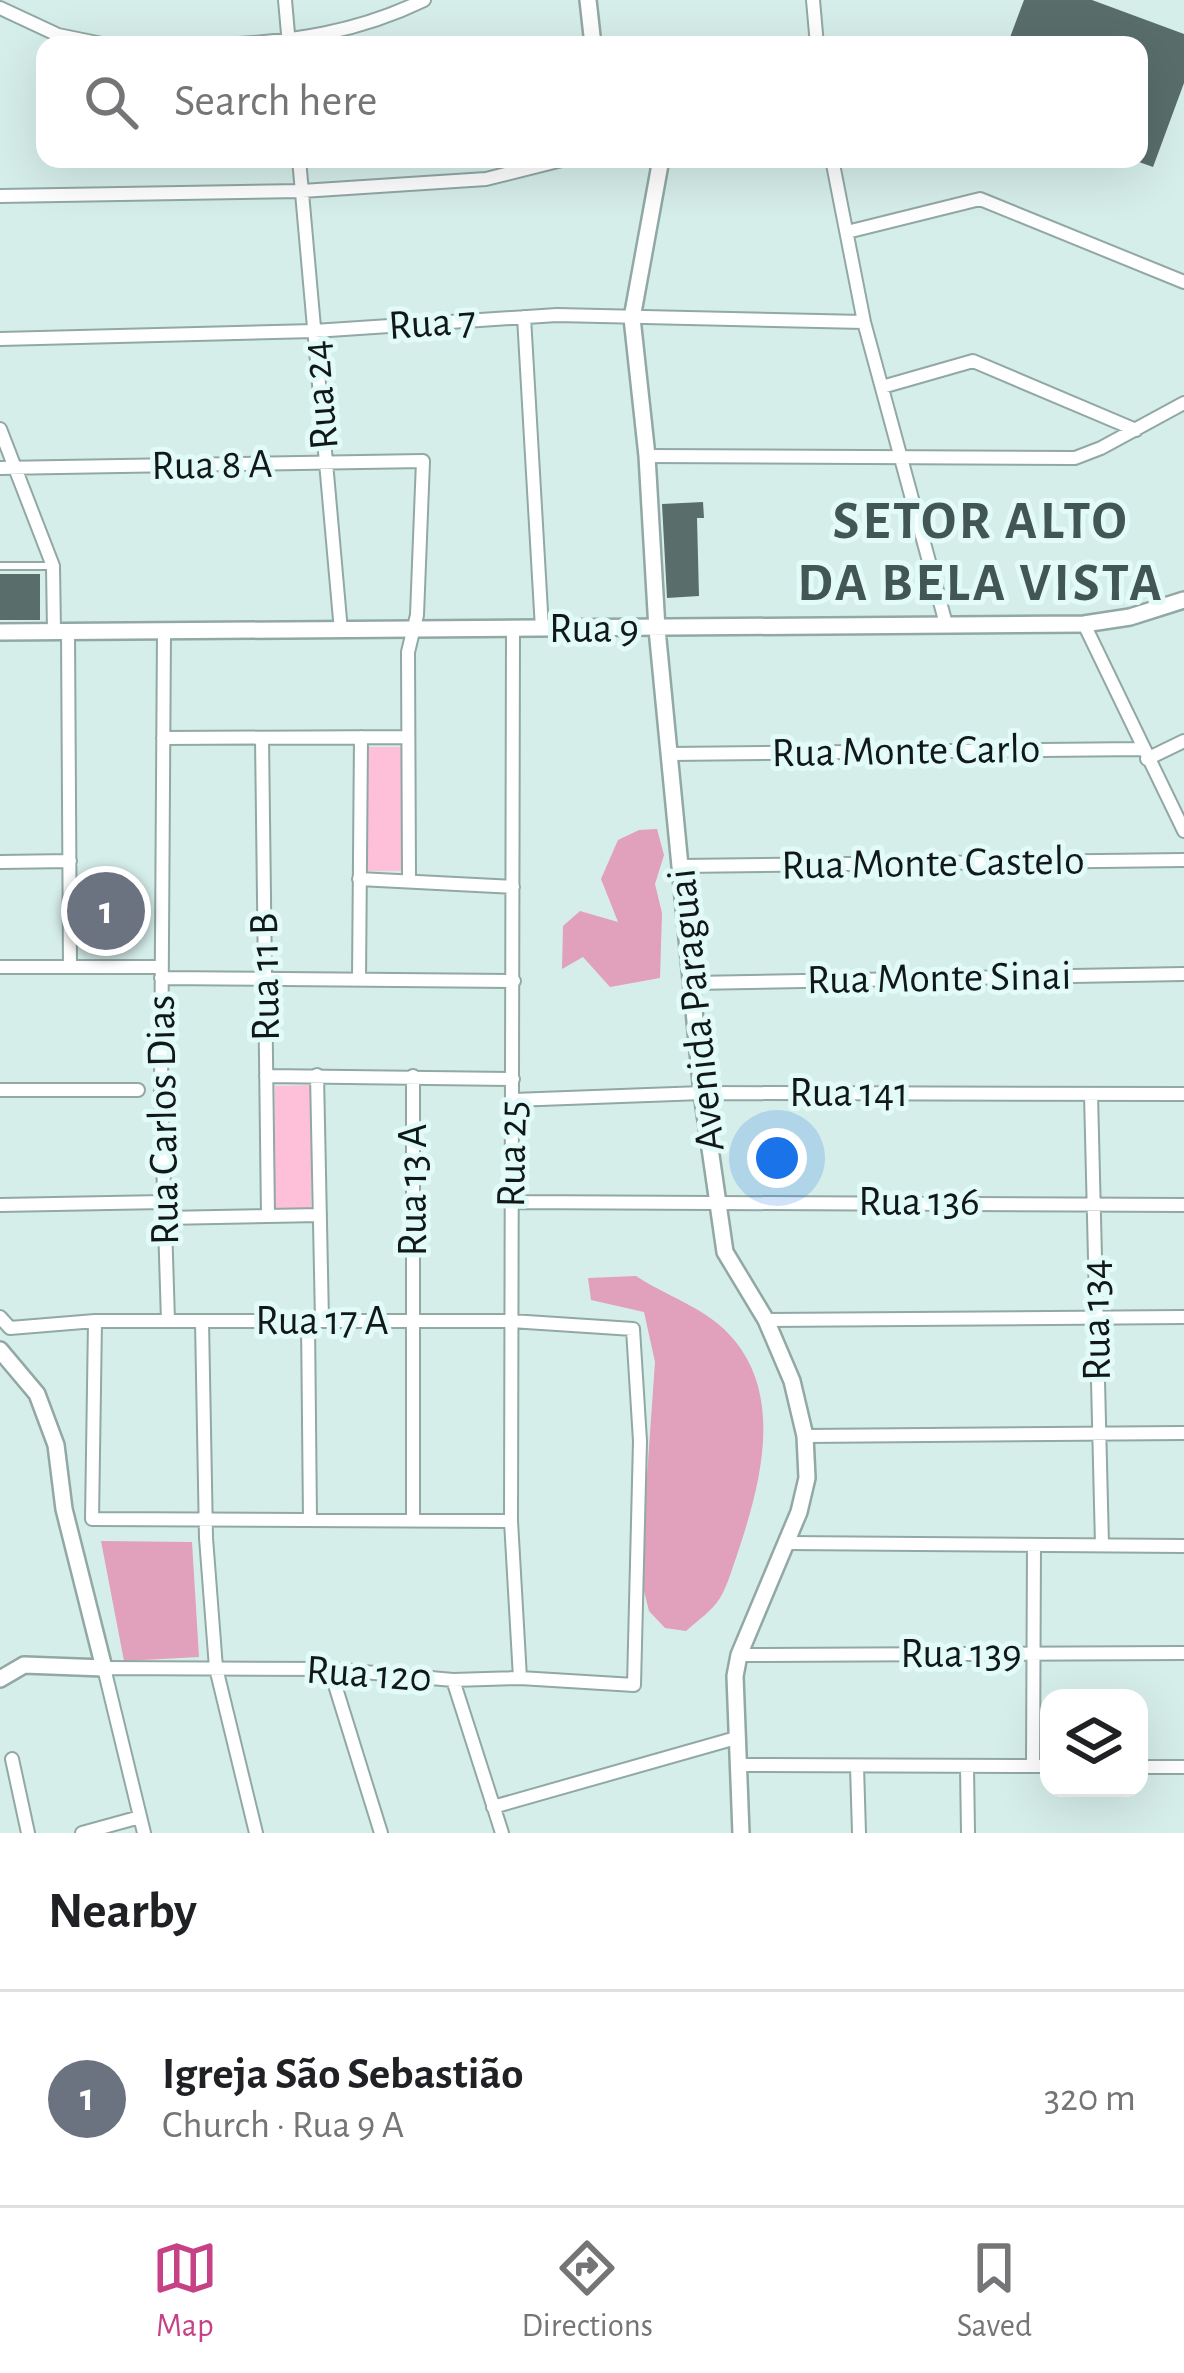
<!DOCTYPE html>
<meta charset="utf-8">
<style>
:root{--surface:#fff;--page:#f6f6f6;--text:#202124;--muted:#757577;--line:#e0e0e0;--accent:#c64185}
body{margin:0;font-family:"Alegreya Sans",sans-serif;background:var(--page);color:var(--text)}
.controls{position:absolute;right:36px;bottom:36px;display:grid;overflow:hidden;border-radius:24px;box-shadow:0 12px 48px #0002}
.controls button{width:108px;height:108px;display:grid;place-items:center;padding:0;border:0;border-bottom:3px solid var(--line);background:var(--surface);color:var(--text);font:60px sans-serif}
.you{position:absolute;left:777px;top:1158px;width:42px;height:42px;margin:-30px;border:9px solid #fff;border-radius:50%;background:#1a73e8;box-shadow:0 0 0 18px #1a73e833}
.badge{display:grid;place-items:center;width:78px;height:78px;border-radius:50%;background:var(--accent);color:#fff;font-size:39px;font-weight:700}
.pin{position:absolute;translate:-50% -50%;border:6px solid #fff;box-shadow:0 3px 12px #0006}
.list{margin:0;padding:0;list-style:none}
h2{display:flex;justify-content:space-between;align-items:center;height:156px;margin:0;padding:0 48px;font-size:51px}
h2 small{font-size:39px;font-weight:400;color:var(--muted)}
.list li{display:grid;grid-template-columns:78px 1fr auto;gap:36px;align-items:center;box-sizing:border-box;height:216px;padding:0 48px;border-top:3px solid var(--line)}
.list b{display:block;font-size:45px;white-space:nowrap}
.list p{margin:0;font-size:39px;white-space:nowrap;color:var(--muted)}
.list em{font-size:39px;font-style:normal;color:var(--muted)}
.icon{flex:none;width:66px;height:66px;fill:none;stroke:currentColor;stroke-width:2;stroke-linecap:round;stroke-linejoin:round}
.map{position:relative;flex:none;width:1184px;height:1833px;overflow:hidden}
.search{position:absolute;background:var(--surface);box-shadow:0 12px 48px #0002;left:36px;right:36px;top:36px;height:132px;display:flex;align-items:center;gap:30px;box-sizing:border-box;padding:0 42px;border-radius:24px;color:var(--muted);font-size:45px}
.sheet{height:372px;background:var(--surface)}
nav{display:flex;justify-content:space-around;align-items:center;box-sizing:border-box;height:168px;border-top:3px solid var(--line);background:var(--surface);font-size:33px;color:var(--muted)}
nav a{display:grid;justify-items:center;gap:6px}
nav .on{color:var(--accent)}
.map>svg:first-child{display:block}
.green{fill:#febfd8}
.forest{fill:#e1a0bb}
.building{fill:#596e6b}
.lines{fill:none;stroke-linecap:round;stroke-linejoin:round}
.service-casing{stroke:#91a8a4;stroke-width:10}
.minor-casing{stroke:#91a8a4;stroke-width:16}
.tertiary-casing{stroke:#91a8a4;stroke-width:20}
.service{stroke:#fff;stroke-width:6}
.minor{stroke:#fff;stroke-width:12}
.tertiary{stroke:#fff;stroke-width:15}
.labels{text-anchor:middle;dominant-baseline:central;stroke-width:10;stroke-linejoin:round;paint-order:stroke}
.street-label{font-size:42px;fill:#111918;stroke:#e3fbf8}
.district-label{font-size:54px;font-weight:bold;letter-spacing:3px;fill:#425754;stroke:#e3fbf8}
</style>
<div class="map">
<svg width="1184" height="1833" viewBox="0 0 1184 1833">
<rect width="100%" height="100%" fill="#d6eeea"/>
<!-- green -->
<path class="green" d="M367,747H402V871H367Z
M311,1085V1208L275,1209V1086Z"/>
<!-- forest -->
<path class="forest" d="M657,829L664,855L655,884L662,913L660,978L610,987L583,957L562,969L563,926L580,911L618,922L601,879L618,840L639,830Z
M636,1276C674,1301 714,1309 741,1349C782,1409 758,1492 737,1555C732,1569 727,1587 720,1598C712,1611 697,1621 686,1631L665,1628L649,1611L640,1575L655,1362L644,1312L591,1300L588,1278Z
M101,1541L192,1542L199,1657L124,1661Z"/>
<!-- building -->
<path class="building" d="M1024,0H1092L1184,34V83L1153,167L1139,162V45H1023L1009,40Z
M703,502L704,518H697L699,596L667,598L662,504Z
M0,574H40V620H0Z
M85,877H126L128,944L85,947Z"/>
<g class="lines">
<!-- service casing -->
<g class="service-casing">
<path id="service" d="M0,566H49"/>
</g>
<!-- minor casing -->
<g class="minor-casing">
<path id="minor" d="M285,0L289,45
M813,0L817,45
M0,8L58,35L107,45
M219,45C293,42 358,32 424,0
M299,159L341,631
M832,159L864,322L946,624
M0,196L302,191L486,179L566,159
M847,232L980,199L1184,282
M524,317L542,629
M0,339L314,331L557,315L864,322
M882,387L973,361L1136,430
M0,429L53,566L54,632
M647,456L1075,458L1101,448L1184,403
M0,468L423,461L417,615L408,652L409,878
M1084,624L1184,831
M513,629L511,1521L520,1678
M164,631L161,1093L168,1321
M68,632L70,967
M163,738L408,737
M262,738L268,1216
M669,754L1142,749
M1147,759L1184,741
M0,862L70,861
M681,866L1184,860
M359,879L513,887
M0,967H161
M161,978L514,981
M359,980L361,737
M693,983L1184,974
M317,1075L322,1321
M266,1076L513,1079
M413,1076V1521
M0,1090H138
M1091,1094L1102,1545
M513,1100L702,1093L1184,1094
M511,1202L1184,1205
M0,1205L164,1202
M164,1218L320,1215
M0,1317L10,1328L95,1321H511L633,1329L640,1441L634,1685L520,1678L453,1680L330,1669L104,1668L144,1833
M766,1320L1184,1317
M95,1321L92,1519L511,1521
M202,1321L206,1538L216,1668L256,1833
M308,1321L310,1520
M805,1436L1184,1433
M786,1543L1184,1546
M739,1655L1184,1653
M330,1669L381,1833
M453,1680L502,1833
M12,1759L28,1833
M738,1765L1049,1766
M857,1766L859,1833
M967,1766L968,1833
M1033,1766L1034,1545
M1139,1767H1184
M493,1807L736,1738
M82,1833L140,1817"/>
</g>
<!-- tertiary casing -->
<g class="tertiary-casing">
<path id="tertiary" d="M588,0L593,45
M661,159L632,318L647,456L657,629L702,1093L725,1252L766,1320L792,1381L805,1436L807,1478L799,1512L739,1655L735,1676L741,1833
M0,632L1084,624L1130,617L1184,600
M0,1350L37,1394L56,1445L64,1509L104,1668L24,1665L0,1679"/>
</g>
<!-- service -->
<use href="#service" class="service"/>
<!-- minor -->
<use href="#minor" class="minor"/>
<!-- tertiary -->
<use href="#tertiary" class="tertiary"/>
</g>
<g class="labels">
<!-- street labels -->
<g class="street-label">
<text transform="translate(432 323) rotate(-4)">Rua 7</text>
<text transform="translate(320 395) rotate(-95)">Rua 24</text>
<text transform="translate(212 465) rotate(-1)">Rua 8 A</text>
<text x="594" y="629">Rua 9</text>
<text transform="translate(906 751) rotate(-1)">Rua Monte Carlo</text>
<text transform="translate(933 863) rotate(-1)">Rua Monte Castelo</text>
<text transform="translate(265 977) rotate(-91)">Rua 11 B</text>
<text transform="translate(939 978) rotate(-1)">Rua Monte Sinai</text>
<text transform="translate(696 1010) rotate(-96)">Avenida Paraguai</text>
<text x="849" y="1093">Rua 141</text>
<text transform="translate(163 1120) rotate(-91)">Rua Carlos Dias</text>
<text transform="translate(512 1154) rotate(-89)">Rua 25</text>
<text transform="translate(413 1190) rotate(-90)">Rua 13 A</text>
<text x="919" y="1202">Rua 136</text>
<text transform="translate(1096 1320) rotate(-91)">Rua 134</text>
<text x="322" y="1321">Rua 17 A</text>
<text x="961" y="1654">Rua 139</text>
<text transform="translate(369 1674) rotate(4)">Rua 120</text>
</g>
<!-- district labels -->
<g class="district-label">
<text x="981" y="522">SETOR ALTO<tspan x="981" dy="62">DA BELA VISTA</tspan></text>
</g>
</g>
</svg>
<div class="controls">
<button><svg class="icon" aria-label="layers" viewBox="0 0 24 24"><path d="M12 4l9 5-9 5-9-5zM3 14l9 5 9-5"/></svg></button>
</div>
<div class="you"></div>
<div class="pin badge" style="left:106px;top:911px;background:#6b7280">1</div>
<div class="search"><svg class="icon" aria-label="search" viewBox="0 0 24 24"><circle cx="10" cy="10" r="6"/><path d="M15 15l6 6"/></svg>Search here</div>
</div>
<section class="sheet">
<h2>Nearby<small></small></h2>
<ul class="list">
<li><span class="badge" style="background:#6b7280">1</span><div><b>Igreja São Sebastião</b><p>Church · Rua 9 A</p></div><em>320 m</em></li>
</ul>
</section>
<nav>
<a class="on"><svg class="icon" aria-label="map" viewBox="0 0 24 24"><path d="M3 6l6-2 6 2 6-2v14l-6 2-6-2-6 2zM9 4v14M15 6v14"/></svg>Map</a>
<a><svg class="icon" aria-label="directions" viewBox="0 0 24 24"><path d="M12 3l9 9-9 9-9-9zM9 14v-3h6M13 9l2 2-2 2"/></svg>Directions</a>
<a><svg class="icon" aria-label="saved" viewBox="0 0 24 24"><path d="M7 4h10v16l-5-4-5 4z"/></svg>Saved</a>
</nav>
